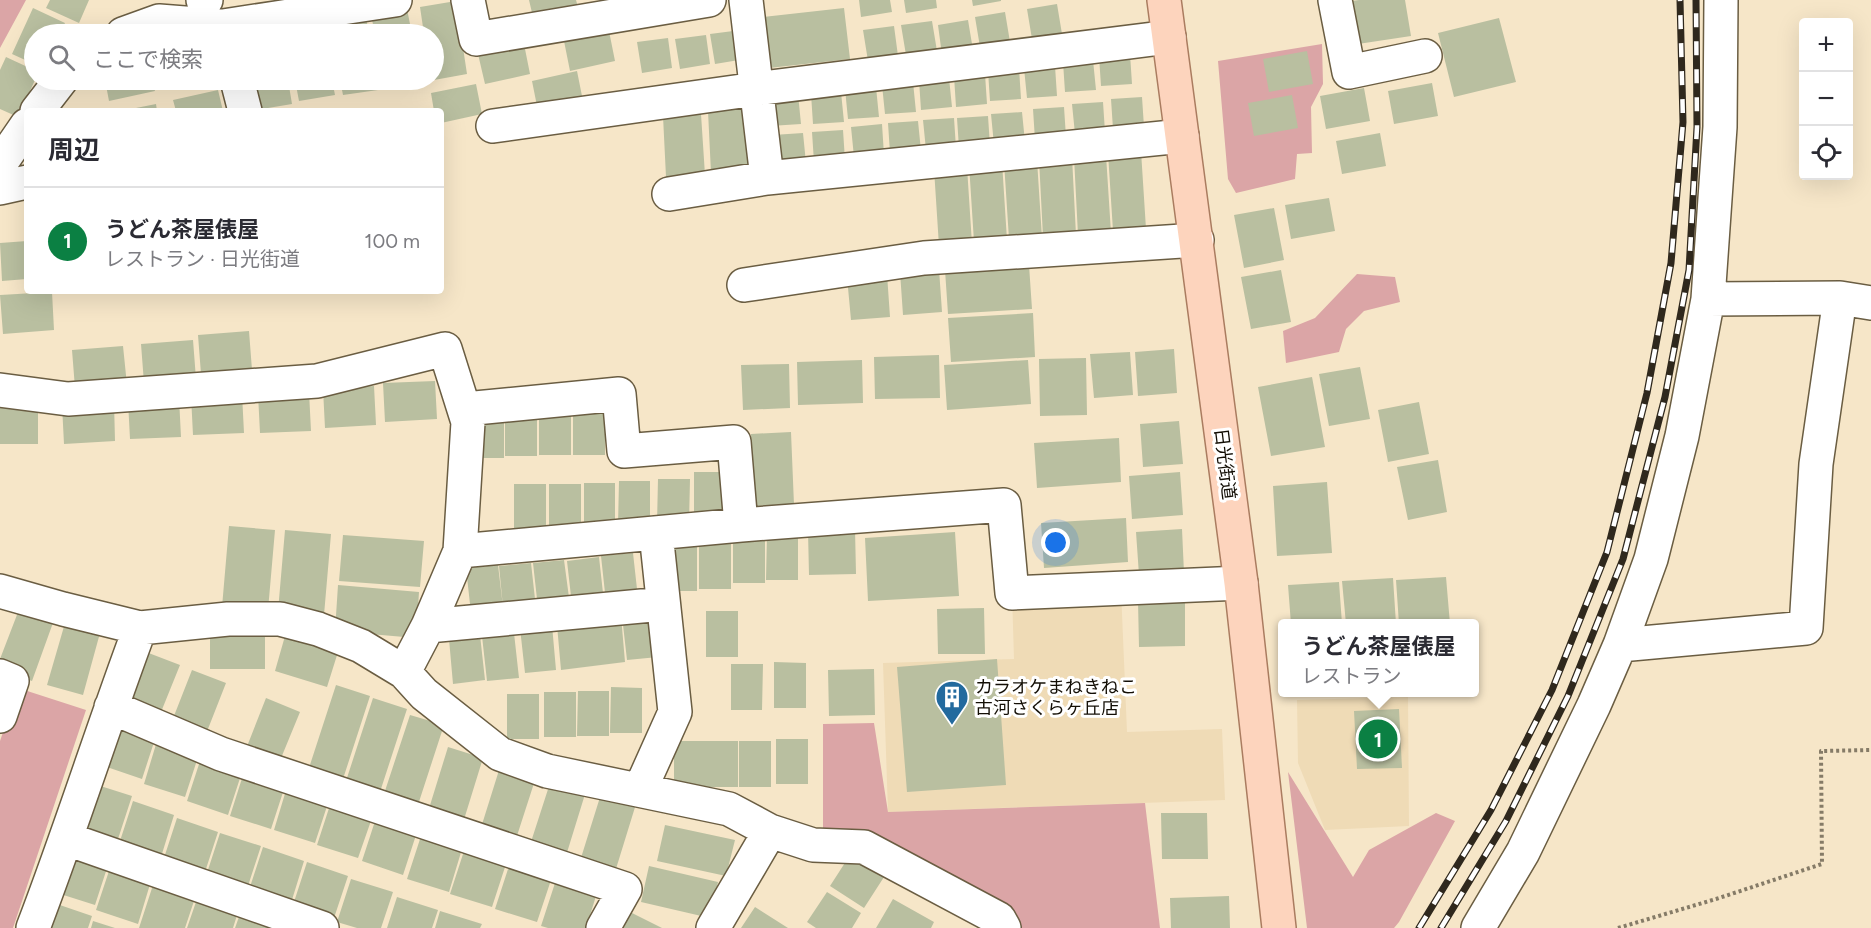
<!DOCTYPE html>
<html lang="ja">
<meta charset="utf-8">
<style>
:root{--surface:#fff;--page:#f2f2f3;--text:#2b2b33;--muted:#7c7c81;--line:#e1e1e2;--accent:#0b8043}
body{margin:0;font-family:Figtree,"Noto Sans JP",sans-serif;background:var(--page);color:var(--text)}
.controls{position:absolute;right:18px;top:18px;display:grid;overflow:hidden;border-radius:6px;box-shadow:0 6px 24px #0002}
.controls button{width:54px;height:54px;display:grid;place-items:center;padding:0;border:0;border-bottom:2px solid var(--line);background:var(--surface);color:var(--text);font:30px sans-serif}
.you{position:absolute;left:1056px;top:543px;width:21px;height:21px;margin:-15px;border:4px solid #fff;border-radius:50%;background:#1a73e8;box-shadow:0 0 0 9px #1a73e833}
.badge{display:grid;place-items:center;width:39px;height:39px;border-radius:50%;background:var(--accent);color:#fff;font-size:20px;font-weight:700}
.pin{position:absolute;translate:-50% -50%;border:3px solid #fff;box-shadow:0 2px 6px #0006}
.popup{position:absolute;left:1278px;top:619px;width:201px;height:78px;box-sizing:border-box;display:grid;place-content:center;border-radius:6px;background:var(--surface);filter:drop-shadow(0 2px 4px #0005);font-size:20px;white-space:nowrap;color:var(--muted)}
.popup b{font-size:22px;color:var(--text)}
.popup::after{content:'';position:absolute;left:50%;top:100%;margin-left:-12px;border:12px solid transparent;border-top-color:var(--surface)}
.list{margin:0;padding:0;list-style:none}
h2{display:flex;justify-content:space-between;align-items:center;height:78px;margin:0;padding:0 24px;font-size:26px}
h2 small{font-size:20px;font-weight:400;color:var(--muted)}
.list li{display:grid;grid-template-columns:39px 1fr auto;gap:18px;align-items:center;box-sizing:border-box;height:108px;padding:0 24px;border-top:2px solid var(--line)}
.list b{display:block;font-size:22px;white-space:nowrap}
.list p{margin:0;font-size:20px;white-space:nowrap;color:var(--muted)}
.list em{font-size:20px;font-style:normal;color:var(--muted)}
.icon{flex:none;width:33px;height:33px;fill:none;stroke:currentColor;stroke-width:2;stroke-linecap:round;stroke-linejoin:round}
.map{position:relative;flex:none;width:1871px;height:928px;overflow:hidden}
.search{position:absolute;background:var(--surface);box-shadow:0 6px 24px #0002;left:24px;top:24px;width:420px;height:66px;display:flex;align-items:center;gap:15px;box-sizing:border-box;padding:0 21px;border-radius:33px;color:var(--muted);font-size:22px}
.panel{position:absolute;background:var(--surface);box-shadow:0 6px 24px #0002;left:24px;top:108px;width:420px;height:186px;border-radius:6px}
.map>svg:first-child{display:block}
.built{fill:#efdbb6}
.green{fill:#dba5a6}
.building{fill:#b9bfa0}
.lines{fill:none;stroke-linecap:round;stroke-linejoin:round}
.minor-casing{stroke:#6a5d42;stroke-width:36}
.major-casing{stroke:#aa7c60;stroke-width:36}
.path{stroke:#857b67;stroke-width:4;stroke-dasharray:3 3;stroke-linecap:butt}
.minor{stroke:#fff;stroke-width:33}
.major{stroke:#fdd4bd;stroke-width:33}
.rail-casing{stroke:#2f281d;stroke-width:7}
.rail{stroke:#fff;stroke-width:4.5;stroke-dasharray:14;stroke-linecap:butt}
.labels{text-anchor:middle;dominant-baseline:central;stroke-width:6;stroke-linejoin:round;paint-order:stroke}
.street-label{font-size:18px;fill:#130e05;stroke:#fff}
.poi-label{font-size:18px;fill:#130e05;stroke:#fff;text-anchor:start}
</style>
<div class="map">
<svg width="1871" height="928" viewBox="0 0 1871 928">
<rect width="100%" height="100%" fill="#f6e6c8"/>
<!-- built -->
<path class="built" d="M1121,590L1127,732L1222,729L1225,800L888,812L883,663L1014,659L1012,593Z
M1408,697L1409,826L1325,830L1298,763L1297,700Z"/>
<!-- green -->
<path class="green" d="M0,0H26L0,48Z
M1322,44L1323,84L1311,107L1312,153L1297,154L1295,179L1236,193L1228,179L1218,61Z
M1357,274L1395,277L1400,302L1364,311L1346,329L1339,352L1286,363L1283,331L1315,318Z
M18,688L86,710L13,928H0V741Z
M874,723L888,812L1145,803L1160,928H1016L823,829V724Z
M1288,772L1353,877L1369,850L1436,813L1455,821L1399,922L1394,928H1307Z"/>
<!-- building -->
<path class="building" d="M50,0H89L79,23L46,8Z
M529,0H576L578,7L533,17Z
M859,0H890L892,12L861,17Z
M904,0H936L937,8L906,13Z
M972,0H1001V1L973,6Z
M1359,0H1405L1411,36L1358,44L1352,1Z
M456,1L467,74L434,80V34H424L420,7Z
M1057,4L1062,34L1032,39L1027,9Z
M33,8L65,23L60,34H34V64L12,54Z
M844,8L850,59L769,68L763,17Z
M407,9L412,34H375L371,15Z
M1005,12L1010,42L980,47L975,17Z
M366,17L369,34H333L331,23Z
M1499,18L1516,82L1454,97L1438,33Z
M968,20L973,50L942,55L938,25Z
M932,21L937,51L906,55L901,25Z
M323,23L324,34H288L287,28Z
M894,26L898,56L868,61L863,30Z
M741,30L745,59L715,64L710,34Z
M609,31L615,61L570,71L564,41Z
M706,35L710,64L680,69L675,39Z
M668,38L672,68L642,73L637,42Z
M524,44L530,74L485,84L478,54Z
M1307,51L1313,84L1269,92L1263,59Z
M1130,54L1132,84L1101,86L1099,56Z
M6,57L34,70L35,80L18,117L0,109V70Z
M1093,60L1096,90L1065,92L1063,62Z
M1055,66L1057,96L1027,98L1024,68Z
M1019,68L1021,99L990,101L988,71Z
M577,71L583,101L538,111L532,81Z
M985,74L987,104L956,107L954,76Z
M949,78L952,107L921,110L919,80Z
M105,80H152L155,91L109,101Z
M169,80H204V81L171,88Z
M251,80H288L292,104L256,110Z
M295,80H332L335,95L299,101Z
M340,80H377L378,90L343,95Z
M382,80H419V82L384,88Z
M913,82L916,112L885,114L882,85Z
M1432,83L1438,116L1394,124L1388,91Z
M476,84L482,114L441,123V111H434L431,93Z
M876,87L879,117L848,119L845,89Z
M1364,88L1370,121L1326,129L1320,96Z
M218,90L223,111H176L173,100Z
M841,92L844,122L813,124L811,94Z
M798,94L801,124L770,126L768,96Z
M1292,95L1298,128L1254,136L1248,103Z
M1142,97L1144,127L1113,129L1111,99Z
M1103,102L1105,132L1075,134L1072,104Z
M156,104L157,111H126V110Z
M1064,107L1066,137L1035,140L1033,109Z
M746,109L750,171L711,173L708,111Z
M1022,112L1025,142L994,145L991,114Z
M701,114L705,175L666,177L663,116Z
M988,116L990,146L959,148L957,118Z
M954,118L956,148L926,150L923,120Z
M918,121L921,151L890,153L888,123Z
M882,124L884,155L854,157L851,127Z
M843,130L845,160L814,162L812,132Z
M803,133L806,163L775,165L773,135Z
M1380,133L1386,166L1342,174L1336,141Z
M1141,151L1146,229L1113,231L1108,153Z
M1106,155L1111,233L1078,235L1074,157Z
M1072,157L1076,235L1043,237L1039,159Z
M1037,160L1042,238L1009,239L1004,162Z
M1002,162L1007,240L974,242L969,164Z
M967,167L972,244L939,246L934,169Z
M1329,198L1335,231L1291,239L1285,205Z
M1274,208L1284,260L1244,268L1234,215Z
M27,241V279L2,281L0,243Z
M1029,265L1032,309L948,314L945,270Z
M939,269L942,312L903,315L900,272Z
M1281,270L1291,322L1251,329L1241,277Z
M887,274L890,317L851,320L847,277Z
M52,292L54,330L3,334L0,295Z
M1033,313L1035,357L951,362L948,318Z
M249,331L252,370L201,374L198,335Z
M193,340L196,379L144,383L141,344Z
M123,346L127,385L75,388L72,350Z
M1174,349L1177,393L1138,396L1135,352Z
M1130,352L1133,395L1094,398L1090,354Z
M939,355L940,398L875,399L874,357Z
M1086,358L1087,415L1040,416L1039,359Z
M862,360L863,403L798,405L797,362Z
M1028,360L1031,404L947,410L944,365Z
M789,364L790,408L743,410L741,365Z
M1360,367L1370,419L1329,426L1319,374Z
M1312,377L1325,447L1271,456L1258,387Z
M435,381L437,419L385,422L383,383Z
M374,386L376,425L325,428L323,389Z
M309,392L311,431L260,433L258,394Z
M242,394L244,433L193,435L191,396Z
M179,398L181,437L130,439L128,401Z
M114,402L115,441L64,444L62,405Z
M1419,402L1429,454L1388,462L1378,410Z
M0,405H38V444H0Z
M539,410H571V455H539Z
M573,410H605V455H573Z
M505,411H537V456H505Z
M473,412H504V458H473Z
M1179,421L1183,464L1143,467L1140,424Z
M791,432L794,505L753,506L751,434Z
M1119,438L1121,482L1037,488L1034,443Z
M1438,460L1447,512L1408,520L1397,467Z
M694,472H726V518H694Z
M1180,472L1183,515L1132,519L1129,476Z
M658,479H690L689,524H657Z
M619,481H650V527L618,526Z
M1327,482L1332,553L1277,556L1273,486Z
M584,483H615V528H584Z
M514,484H546V529H514Z
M549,484H581V529H549Z
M1126,518L1128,562L1044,568L1041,523Z
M229,526L275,530L268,610L222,607Z
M855,529L856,574L809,575L808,531Z
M1182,529L1184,573L1139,575L1136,532Z
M285,530L331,534L324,615L278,611Z
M955,532L959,596L868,601L865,538Z
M767,534L798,535V580H766Z
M343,535L424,541L420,587L339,581Z
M733,537H765V583H733Z
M699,543L731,544V589H699Z
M665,546H697V591H665Z
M633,553L638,598L606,602L601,556Z
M599,557L604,602L572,605L567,561Z
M564,560L570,605L538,608L533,563Z
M531,563L536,608L471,613L466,568L498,565L503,607L499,566Z
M1446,577L1450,624H1399L1396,580Z
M1393,578L1396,624H1346L1342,581Z
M1339,582L1342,624H1291L1288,585Z
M338,585L419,592L416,638L335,631Z
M1185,600V646L1139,647L1138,601Z
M20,607L54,620L32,681L0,669V659Z
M984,608L985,654H938L937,609Z
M706,611H738V657H706Z
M654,612L658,657L627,660L622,616Z
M621,616L625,662L561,670L557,625Z
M65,623L100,633L83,695L47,685Z
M552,625L556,670L525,673L520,628Z
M210,633H265V669H210Z
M514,633L519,678L487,681L482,636Z
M480,635L485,680L453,684L449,639Z
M285,636L338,652L327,687L275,671Z
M146,652L180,665L159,717L126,703Z
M997,659L1006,785L907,792L897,667Z
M774,662L806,663V708H774Z
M731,664H763L762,710H731Z
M874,669L875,715L829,716L828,670Z
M192,670L226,683L206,734L172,721Z
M336,685L370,696L342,782L308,771Z
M611,687L642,688V733H610Z
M578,691H609V736H577Z
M544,692H576V737H544Z
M507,694H539V739H507Z
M266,698L300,712L279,763L246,749Z
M373,698L407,709L379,795L345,784Z
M1399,709L1402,768L1357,769L1354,711Z
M410,715L444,725L416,811L382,800Z
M115,722L156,736L142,779L101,765Z
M776,739H808V784H776Z
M157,741L199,754L185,797L144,784Z
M674,741H738V787H674Z
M739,741H771V787H739Z
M448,747L483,758L462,826L427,815Z
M201,758L242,772L228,815L187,801Z
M500,767L536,777L514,845L479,834Z
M244,772L285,786L271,829L230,816Z
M551,780L586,791L565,859L529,848Z
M91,783L132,796L118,839L77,825Z
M287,787L329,800L315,843L274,830Z
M601,794L636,804L615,872L580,861Z
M133,801L174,815L161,857L119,844Z
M331,802L373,815L358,858L317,845Z
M1161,813H1207L1208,859H1162Z
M177,818L218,832L204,875L163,861Z
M376,818L417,832L403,875L362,861Z
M665,825L735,840L726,876L657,861Z
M220,833L261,846L247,889L206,876Z
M421,836L462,849L449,892L407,879Z
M263,847L304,861L291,903L249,890Z
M67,849L109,862L95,905L54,892Z
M464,851L506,864L492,907L450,894Z
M850,855L884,877L864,908L830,886Z
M307,862L348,876L334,918L293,905Z
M509,866L551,880L537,922L495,909Z
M649,866L718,882L710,918L641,902Z
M110,868L151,881L138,924L96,910Z
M351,879L393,892L381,928H357L337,922Z
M555,883L596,896L586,928H548L541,926Z
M153,885L195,898L185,928H139Z
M827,892L861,913L852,928H816L807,922Z
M1229,896L1230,928H1171L1170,898Z
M397,897L438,910L432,928H387Z
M197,899L238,912L233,928H187Z
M893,899L934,922L931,928H876Z
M51,902L92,916L88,928H42Z
M755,907L788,928H741Z
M622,908L662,928H611Z
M440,911L482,924L480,928H435Z
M240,914L284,928H235Z
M93,921L115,928H91Z"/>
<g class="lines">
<!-- minor casing -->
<g class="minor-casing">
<path id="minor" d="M203,0H206
M468,0L476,39L709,0
M746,0L767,178
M1335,0L1349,72L1425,56
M123,34L159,21L223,26L395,0
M237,80L245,111
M37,111L61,80
M493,126L756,89L1169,37
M0,164L27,125
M0,188L27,182
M669,194L767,178L1182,136
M744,285L924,258L1197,240
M1708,299L1720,127L1721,0
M0,390L68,399L317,381L445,349L468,422L460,551L428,626L404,672
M465,409L619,394L624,451L734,442L741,525
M460,551L741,525L1004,505L1012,593L1241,583
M0,591L63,609L140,628L228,619H280L318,629L361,646L404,672L424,694L500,754L547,771L729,809L770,831L813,845L864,847L999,919L1004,928
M428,626L663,604
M1620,645L1806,628L1816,464L1840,298
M0,676L12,681L0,716
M111,707L221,754L625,889L603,928
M640,790L675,712L656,533
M67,839L322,928
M33,928C71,829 103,727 140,628
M713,928L770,831
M1478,928L1523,852L1594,705L1620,645L1651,559L1682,436L1708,299L1840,298L1871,303"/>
</g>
<!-- major casing -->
<g class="major-casing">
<path id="major" d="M1164,0L1241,583L1279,928"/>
</g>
<!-- path -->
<path class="path" d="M1618,928L1716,899L1822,864L1821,751L1871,750"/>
<!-- minor -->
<use href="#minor" class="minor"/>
<!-- major -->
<use href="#major" class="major"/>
<!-- rail casing -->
<g class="rail-casing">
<path id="rail" d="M1419,928L1491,810L1552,690L1607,552L1647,393L1671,263L1683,122L1680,0
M1441,928L1506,821L1568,696L1623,559L1665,397L1689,270L1697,127L1696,0"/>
</g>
<!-- rail -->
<use href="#rail" class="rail"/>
</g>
<!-- icons -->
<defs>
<g id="building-pin" transform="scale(1.725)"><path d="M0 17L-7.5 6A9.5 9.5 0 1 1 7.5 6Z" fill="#236a9e" stroke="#fff"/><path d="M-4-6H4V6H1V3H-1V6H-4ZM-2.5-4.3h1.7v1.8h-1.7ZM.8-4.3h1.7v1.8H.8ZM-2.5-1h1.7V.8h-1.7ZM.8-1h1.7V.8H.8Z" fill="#fff"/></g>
</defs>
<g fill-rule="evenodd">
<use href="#building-pin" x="952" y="697"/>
</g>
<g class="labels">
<!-- street labels -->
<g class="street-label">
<text transform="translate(1225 464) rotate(83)">日光街道</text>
</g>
<!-- poi labels -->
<g class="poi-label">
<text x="975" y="687">カラオケまねきねこ<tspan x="975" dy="21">古河さくらヶ丘店</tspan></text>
</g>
</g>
</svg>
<div class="controls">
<button>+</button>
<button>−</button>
<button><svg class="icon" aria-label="locate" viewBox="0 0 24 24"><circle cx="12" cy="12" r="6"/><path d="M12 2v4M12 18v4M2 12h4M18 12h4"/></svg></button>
</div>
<div class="you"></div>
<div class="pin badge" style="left:1378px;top:739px">1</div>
<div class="popup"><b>うどん茶屋俵屋</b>レストラン</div>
<div class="search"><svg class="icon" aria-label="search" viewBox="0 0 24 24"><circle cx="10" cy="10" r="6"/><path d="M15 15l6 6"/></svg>ここで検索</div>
<section class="panel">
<h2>周辺<small></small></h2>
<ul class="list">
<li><span class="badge">1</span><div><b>うどん茶屋俵屋</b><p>レストラン · 日光街道</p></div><em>100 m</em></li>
</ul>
</section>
</div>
